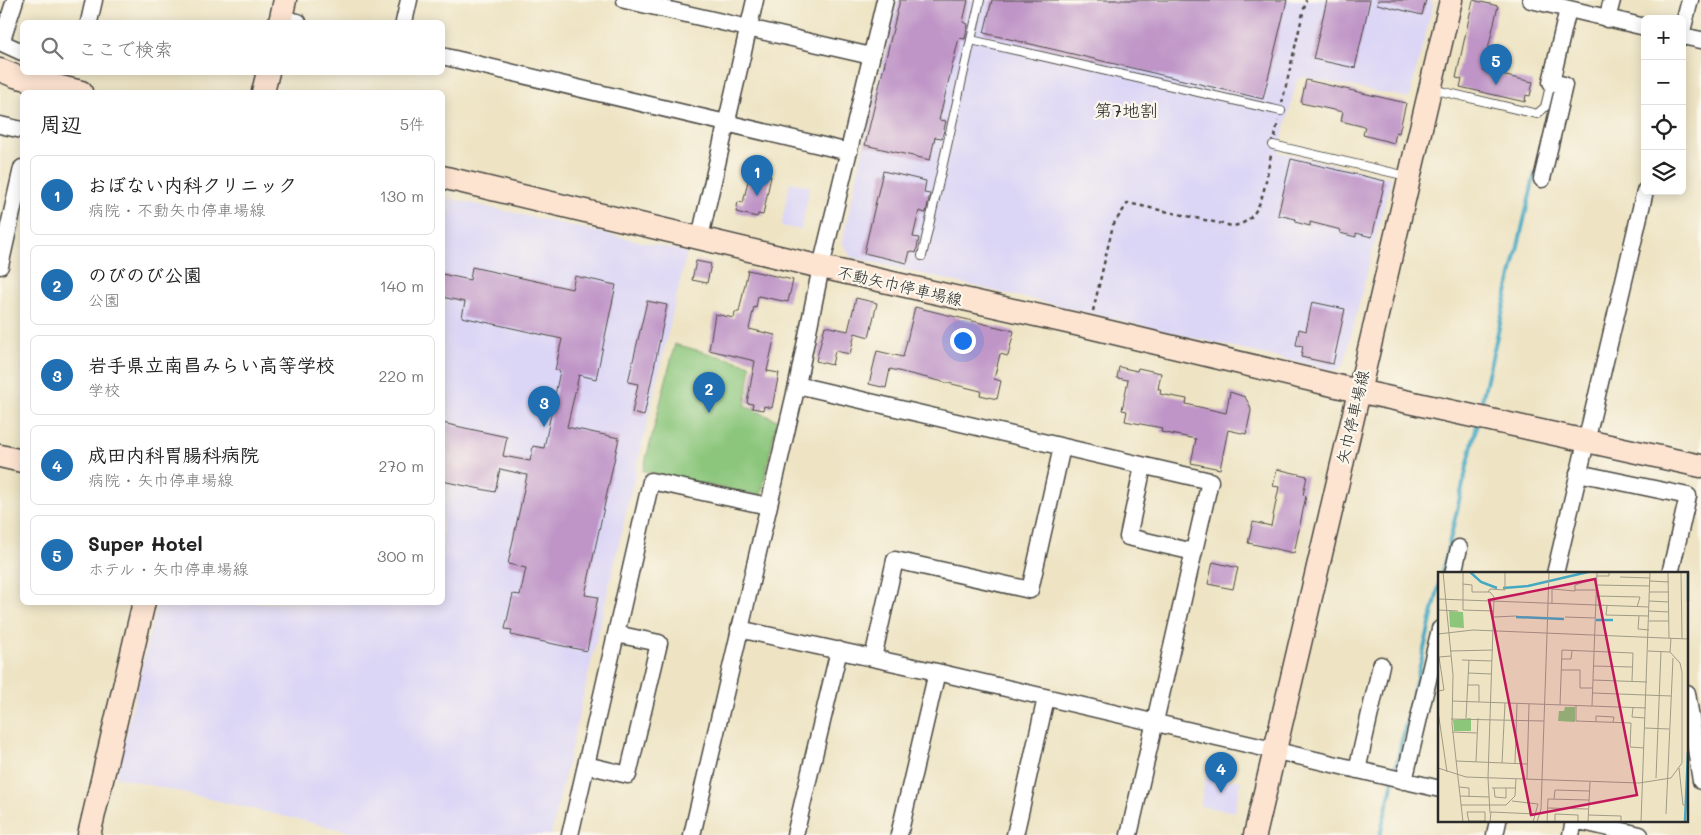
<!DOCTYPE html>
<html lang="ja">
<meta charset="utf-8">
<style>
:root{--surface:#fff;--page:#f2f2f2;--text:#222;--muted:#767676;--line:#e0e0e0;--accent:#1f6fb2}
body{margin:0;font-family:Mali,"Klee One",sans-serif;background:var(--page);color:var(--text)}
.controls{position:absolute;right:15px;top:15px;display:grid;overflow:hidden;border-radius:8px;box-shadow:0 2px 12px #0003}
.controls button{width:45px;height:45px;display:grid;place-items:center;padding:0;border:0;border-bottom:1px solid var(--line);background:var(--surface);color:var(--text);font:25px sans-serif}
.you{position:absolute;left:962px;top:340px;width:18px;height:18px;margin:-12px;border:4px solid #fff;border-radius:50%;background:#1a73e8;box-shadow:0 0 0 8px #1a73e833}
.badge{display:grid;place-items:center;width:32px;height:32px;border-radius:50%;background:var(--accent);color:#fff;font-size:16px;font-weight:700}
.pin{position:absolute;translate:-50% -41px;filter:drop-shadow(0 1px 2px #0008)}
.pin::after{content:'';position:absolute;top:26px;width:18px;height:15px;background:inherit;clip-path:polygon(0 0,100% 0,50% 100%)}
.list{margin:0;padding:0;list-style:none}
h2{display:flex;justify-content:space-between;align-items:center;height:65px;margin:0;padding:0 20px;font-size:21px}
h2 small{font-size:16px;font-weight:400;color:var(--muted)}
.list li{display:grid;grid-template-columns:32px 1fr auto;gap:15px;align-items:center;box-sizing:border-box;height:80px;margin:0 10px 10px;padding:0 10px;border:1px solid var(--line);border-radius:8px}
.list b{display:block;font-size:19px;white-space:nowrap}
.list p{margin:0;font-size:16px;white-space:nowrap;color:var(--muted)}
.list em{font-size:16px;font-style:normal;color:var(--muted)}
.icon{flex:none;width:28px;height:28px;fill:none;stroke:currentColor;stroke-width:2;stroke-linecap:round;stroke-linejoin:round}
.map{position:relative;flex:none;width:1701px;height:835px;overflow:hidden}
.search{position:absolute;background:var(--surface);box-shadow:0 2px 12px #0003;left:20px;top:20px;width:425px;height:55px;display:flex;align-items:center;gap:12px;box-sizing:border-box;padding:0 18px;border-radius:8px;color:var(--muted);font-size:19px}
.panel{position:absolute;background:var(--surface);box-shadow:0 2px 12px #0003;left:20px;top:90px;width:425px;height:515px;border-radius:8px}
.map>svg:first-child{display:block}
.built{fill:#dcd6f6}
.green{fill:#8bc67b;stroke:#5b7853}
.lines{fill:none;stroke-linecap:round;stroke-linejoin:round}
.stream{stroke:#43a8c2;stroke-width:4}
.building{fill:#bf95c7}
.lane-casing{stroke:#484742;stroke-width:10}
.street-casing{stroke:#484742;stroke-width:19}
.secondary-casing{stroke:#484742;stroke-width:25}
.path{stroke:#484742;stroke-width:2.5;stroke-dasharray:4 4;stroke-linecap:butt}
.lane{stroke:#fff;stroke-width:8}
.street{stroke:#fff;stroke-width:16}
.secondary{stroke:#fde4d1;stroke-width:22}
.labels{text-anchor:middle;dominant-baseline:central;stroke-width:4.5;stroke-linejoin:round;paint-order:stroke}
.street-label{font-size:16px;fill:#2b2b2b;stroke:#fbf7ec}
.neighbourhood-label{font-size:18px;fill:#2b2b2b;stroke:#fbf7ec}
.inset-river{fill:none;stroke:#43a8c2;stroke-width:2.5}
.inset-road{fill:none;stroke:#a09a87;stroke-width:1}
.view{fill:#c2185b;fill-opacity:0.15;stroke:#c2185b;stroke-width:2.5}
.inset-edge{fill:none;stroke:#2b2b2b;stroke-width:2.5}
</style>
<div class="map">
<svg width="1701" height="835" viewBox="0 0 1701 835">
<rect width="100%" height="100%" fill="#fbf7ec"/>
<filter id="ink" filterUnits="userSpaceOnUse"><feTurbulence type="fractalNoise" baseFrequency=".02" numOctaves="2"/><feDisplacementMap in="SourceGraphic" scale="10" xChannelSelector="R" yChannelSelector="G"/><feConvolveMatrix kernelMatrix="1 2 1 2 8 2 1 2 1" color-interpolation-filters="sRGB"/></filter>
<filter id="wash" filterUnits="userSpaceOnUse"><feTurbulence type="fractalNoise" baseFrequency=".0096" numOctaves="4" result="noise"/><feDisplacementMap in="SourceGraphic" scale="20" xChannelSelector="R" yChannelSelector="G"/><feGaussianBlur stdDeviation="1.12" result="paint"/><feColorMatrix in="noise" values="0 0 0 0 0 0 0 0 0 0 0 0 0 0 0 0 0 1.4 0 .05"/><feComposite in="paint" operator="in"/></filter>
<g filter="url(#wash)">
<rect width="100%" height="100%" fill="#eee4c4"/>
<!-- built -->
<path class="built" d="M897,0H1430L1433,5L1409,98L1303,77L1297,80L1279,152L1391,178L1344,364L1335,371L851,257L842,242Z
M790,182L810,186L801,230L781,226Z
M443,197L687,252L551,835H364L116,777L157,603L442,602Z
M1206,775L1241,781L1235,812L1200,806Z"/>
<!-- green -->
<path class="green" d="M675,344L751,365L745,406L777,420L761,496L643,471Z"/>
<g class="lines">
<!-- stream -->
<path class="stream" d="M1548,120L1555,88
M1480,409L1535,173
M1442,574L1477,424
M1394,774L1440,582
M1380,835L1393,781"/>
</g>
<g id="blocks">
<!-- building -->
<path class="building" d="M900,0H968L963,22L968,24L965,39L959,38L939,120L946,121L942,138L935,137L930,160L865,145Z
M992,0H1287L1263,99L984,33Z
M1327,0H1370L1355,68L1313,59Z
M1378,0H1426L1422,15L1377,4Z
M1473,0L1498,6L1483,71L1533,82L1530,96L1526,95L1525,102L1460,87L1462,79L1456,78Z
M1306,80L1406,103L1399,133L1396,132L1394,143L1363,135L1365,127L1341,121L1343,112L1301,103Z
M1291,159L1385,181L1372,237L1356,233V237L1340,233L1341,230L1310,222V226L1295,222L1296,219L1278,215Z
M883,171L926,181L924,193L930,194L926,213L919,211L913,237L919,238L916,253L910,251L907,263L864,253Z
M750,172L771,176L763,215L758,214L757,217L736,212L738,202L743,203Z
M696,261L711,264L707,283L692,280Z
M472,267L572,289L575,276L616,285L596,379L579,375L567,427L619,438L585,595L598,597L587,651L511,635L512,630L505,629L513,594L520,595L526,568L508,564L527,475L500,469L495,492L442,481V423L507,437L503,456L530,461L533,446L544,448L560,371L555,370L562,339L462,317L465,302L442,297V274L470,280Z
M748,270L793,280L788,302L758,296L756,308L754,307L749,329L775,335L767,371L779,373L772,408L764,406L763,410L752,408L753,404L747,403L755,361L709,350L715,314L734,318L735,312H739Z
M856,298L877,303L869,337L855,333L850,354L835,351L832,365L816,361L825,326L848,331Z
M647,301L667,305L644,416L632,413L638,384L628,382Z
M1312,302L1345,309L1333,364L1301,357L1303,346L1296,345L1299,329L1306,331Z
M915,307L1014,331L1008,356L1000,354L994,379L1001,381L997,399L980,395L981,391L890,369L886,388L869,384L877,351L903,357Z
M1119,367L1137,371L1138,368L1161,373L1158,389H1161L1160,394L1187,399L1186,404L1226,413L1230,392L1245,397L1250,406L1251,411L1246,434L1228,430L1220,469L1191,463L1196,439L1161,432L1162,428L1125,421L1127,411L1122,410L1128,380L1117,378Z
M1277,469L1307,476L1303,495L1306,496L1294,553L1248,543L1253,522L1271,526L1279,487L1273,486Z
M1213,562L1238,568L1233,589L1208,584Z"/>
</g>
</g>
<g filter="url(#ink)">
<use href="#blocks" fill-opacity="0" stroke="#484742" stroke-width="1"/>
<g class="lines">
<!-- lane casing -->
<g class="lane-casing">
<path id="lane" d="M980,0L971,40L1281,111
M1432,89L1537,114L1545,107L1551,82
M1273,145L1407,176
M922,256L971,40"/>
</g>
<!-- street casing -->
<g class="street-casing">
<path id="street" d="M625,0L871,56
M1531,0L1645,27
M281,19L298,22
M1607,19L1612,0
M89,22L94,0
M404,22L409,0
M1682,31L1690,0
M1682,36L1701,40
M0,42L22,52
M1,43L15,0
M442,56L849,152
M0,125L22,130
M1542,179L1564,85L1551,82L1568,9
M700,237L755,0
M0,266L22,168
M797,385L1210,481L1129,835
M1143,466L1128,537L1194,552
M1578,473L1688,496L1670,574
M1453,574L1459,548
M1555,574L1645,191
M739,629L937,672L1440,789
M873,658L895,560L1030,590L1062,447
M1687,693L1701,781
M586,765L628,775L659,643L616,634
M1357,770L1381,665
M1404,781L1440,629
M1579,821L1640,835
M570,835L651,481L768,506
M692,835L797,385L821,267L885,0
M795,835L839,650
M899,835L937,672
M1015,835L1046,698
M1495,835L1498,821
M1571,835L1574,821"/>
</g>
<!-- secondary casing -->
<g class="secondary-casing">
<path id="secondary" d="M280,22L285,0
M0,70L15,76L81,92
M263,92L268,72
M442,177L821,267L1089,327L1358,391L1701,466
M0,456L22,461
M89,835L144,602
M1255,835L1451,0"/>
</g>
<!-- path -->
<path class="path" d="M1282,103L1306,0
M1275,137L1278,121
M1093,311L1113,225L1128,203L1232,226C1264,223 1265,180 1271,155"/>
<!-- lane -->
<use href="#lane" class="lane"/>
<!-- street -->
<use href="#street" class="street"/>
<!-- secondary -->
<use href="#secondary" class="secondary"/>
</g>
</g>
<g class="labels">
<!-- street labels -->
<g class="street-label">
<text transform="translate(900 285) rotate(13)">不動矢巾停車場線</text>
<text transform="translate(1352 417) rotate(-77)">矢巾停車場線</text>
</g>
<!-- neighbourhood labels -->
<g class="neighbourhood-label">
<text x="1126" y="110">第7地割</text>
</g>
</g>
<!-- overview -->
<g transform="translate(1438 572)">
<rect width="250" height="250" fill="#eee4c4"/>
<path d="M11,39L25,40L26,56L12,55ZM127,135H137V150L120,149L121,139H126ZM33,146V159H16L15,148Z" fill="#8bc67b"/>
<path class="inset-river" d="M32,0L43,10L59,16M250,0V29M65,16L90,14L150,0M78,45L126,47M158,48H175M247,250L250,180"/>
<path class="inset-road" d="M5,0L15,103L14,152L25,250M25,0V38L56,39M230,0L231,66M243,0L244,67M159,4H171V0M182,5L212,6M212,9L231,10M25,12L34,13V20H52L56,25L50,206L52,241M158,13L212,14M137,18H158M50,20L52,17L67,18V0M212,20H231M158,24L202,25L199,35M0,27L211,35M211,29L231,30M114,32V17L137,19V13L159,6M169,34L168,43L211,44M0,38L20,39M211,39L231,40M201,44L200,57L211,58M56,45L78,44M127,45L157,46M211,49H231M0,62L35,58L250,67M109,62L111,0M12,79L55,78M210,79L232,80M124,87H133L134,79M24,88L54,89M156,94L194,95M123,98H142V116H155M30,101L54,102M155,108L209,110M30,113H41V130M0,119L6,118L1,85L13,84M155,121L233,124M14,129L208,136M122,133L124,78L195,81L194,109M138,134V149L193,151L192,175L206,176M154,134L159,0M195,135L194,145L207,146M0,139L9,200M28,146L31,88M13,147L106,149M158,150V144L176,145L175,150M207,156L231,157M14,160L39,161M18,189L89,192M38,190L40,146M64,191L67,131M77,191L79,132M0,196L28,205L201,211L233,206L244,191V100L242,91L232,80L233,66M241,196L245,233H250M218,206L223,79M89,207L91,132M21,215L31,216V225M54,216H77M56,216L57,225L68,226V216M22,224L51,225M116,227L117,218L151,219M74,229L100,232L95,250M23,233H68L77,224L78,207M109,236L150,237M228,242L235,86M150,243L183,244V250M30,249H48M31,250L29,240H47V249M52,250L53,240L98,242M99,250L103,237L109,62M109,250L110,227L151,228M117,250V242L140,243V250M150,250L152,210M203,250L212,0"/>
<path class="view" d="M157,7L199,223L93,243L51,28Z"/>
<rect width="250" height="250" class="inset-edge"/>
</g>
</svg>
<div class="controls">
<button>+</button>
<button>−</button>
<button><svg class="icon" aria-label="locate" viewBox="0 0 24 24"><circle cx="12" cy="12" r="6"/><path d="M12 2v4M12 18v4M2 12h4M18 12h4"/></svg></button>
<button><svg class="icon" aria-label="layers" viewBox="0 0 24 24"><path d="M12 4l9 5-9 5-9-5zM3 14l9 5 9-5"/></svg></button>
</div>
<div class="you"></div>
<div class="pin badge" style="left:757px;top:196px">1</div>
<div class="pin badge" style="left:709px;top:413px">2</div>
<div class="pin badge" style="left:544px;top:427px">3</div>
<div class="pin badge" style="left:1221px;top:793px">4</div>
<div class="pin badge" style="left:1496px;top:85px">5</div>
<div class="search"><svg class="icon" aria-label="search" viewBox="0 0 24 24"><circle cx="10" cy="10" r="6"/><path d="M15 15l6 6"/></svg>ここで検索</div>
<section class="panel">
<h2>周辺<small>5件</small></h2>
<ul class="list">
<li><span class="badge">1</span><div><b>おぼない内科クリニック</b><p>病院 · 不動矢巾停車場線</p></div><em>130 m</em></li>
<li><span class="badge">2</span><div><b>のびのび公園</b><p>公園</p></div><em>140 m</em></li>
<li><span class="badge">3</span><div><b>岩手県立南昌みらい高等学校</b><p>学校</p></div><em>220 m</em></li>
<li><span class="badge">4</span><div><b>成田内科胃腸科病院</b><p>病院 · 矢巾停車場線</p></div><em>270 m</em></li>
<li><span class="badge">5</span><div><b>Super Hotel</b><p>ホテル · 矢巾停車場線</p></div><em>300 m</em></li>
</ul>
</section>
</div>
